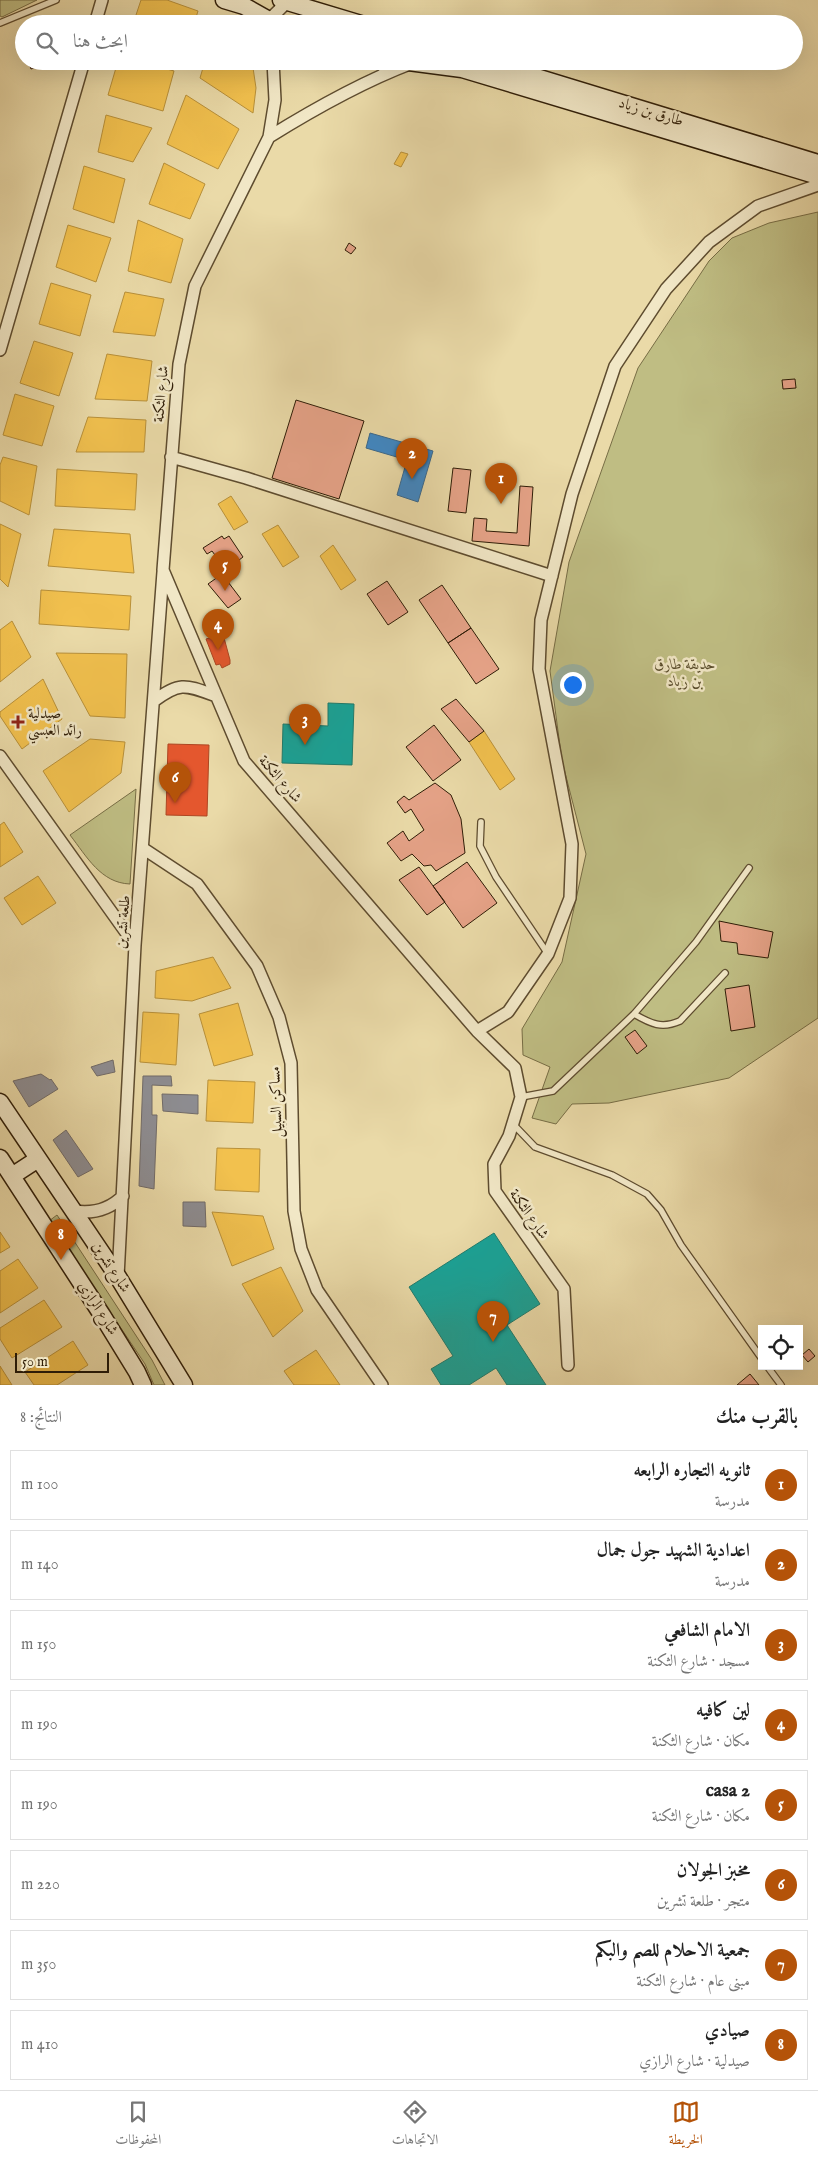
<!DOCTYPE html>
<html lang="ar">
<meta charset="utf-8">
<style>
:root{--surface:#fff;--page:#f6f6f6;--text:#222;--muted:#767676;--line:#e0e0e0;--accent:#b45309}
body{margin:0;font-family:"IM FELL English",Amiri,serif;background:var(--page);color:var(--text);direction:rtl}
.controls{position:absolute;right:15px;bottom:15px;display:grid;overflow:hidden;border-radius:0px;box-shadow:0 5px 20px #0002}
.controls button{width:45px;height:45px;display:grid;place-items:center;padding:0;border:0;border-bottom:1px solid var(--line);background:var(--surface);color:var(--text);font:25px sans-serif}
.scale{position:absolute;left:15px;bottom:12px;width:94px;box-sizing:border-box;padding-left:5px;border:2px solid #2f1d07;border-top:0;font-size:14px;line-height:18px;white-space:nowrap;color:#2f1d07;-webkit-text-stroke:4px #f1e7c6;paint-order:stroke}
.you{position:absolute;left:572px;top:684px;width:18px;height:18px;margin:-12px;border:4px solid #fff;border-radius:50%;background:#1a73e8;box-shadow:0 0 0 8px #1a73e833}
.badge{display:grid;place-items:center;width:32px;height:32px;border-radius:50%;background:var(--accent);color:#fff;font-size:16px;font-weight:700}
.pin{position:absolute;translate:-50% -41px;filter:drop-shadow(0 1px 2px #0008)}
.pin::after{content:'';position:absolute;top:26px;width:18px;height:15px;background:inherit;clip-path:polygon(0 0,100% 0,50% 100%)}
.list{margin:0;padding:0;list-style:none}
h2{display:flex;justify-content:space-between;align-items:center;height:65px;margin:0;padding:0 20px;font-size:21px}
h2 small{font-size:16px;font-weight:400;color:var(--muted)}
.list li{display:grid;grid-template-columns:32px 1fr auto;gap:15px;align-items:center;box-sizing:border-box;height:70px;margin:0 10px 10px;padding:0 10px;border:1px solid var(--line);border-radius:0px}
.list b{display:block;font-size:19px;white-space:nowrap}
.list p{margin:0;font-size:16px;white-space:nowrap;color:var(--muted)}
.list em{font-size:16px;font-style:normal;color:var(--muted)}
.icon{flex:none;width:28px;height:28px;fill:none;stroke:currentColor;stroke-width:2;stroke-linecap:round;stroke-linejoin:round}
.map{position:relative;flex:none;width:818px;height:1385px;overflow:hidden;direction:ltr}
.search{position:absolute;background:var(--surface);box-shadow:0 5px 20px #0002;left:15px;right:15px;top:15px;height:55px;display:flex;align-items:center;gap:12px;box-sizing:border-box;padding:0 18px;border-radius:28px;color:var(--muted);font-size:19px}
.sheet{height:705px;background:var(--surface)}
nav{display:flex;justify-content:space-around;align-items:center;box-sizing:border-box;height:70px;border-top:1px solid var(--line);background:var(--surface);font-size:14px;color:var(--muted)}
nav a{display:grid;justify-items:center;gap:2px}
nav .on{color:var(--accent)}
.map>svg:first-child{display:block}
.green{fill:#bfbd83;stroke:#776d45}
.homes{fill:#f2c14e;stroke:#b89039}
.shops{fill:#e4572e;stroke:#ae4622}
.schools{fill:#3f88c5;stroke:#3a688c}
.public{fill:#17a398;stroke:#1e7b6c}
.industry{fill:#8d8d92;stroke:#716b68}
.building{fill:#e5a287;stroke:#2f1d07}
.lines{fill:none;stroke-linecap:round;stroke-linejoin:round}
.lane-casing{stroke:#5e4c2f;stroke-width:8}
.street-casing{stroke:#5e4c2f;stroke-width:14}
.secondary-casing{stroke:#2f1d07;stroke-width:19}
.lane{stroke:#f1e7c6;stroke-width:5.5}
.street{stroke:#f1e7c6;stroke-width:11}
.secondary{stroke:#f1e7c6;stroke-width:16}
.poi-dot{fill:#8f2418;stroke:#f1e7c6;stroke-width:2}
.labels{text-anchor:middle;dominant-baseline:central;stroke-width:5;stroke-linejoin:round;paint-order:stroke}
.street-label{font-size:15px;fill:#2f1d07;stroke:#f1e7c6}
.park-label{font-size:15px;font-style:italic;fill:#5a4d2c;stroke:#f1e7c6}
.poi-label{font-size:15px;fill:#2f1d07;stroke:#f1e7c6;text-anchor:start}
</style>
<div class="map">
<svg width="818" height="1385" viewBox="0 0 818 1385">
<rect width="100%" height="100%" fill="#eadaa8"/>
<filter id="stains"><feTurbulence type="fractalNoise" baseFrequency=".004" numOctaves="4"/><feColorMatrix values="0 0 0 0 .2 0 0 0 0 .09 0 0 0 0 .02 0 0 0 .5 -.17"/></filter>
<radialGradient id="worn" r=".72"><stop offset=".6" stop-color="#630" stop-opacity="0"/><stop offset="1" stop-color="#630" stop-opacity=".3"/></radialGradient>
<!-- green -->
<path class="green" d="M0,0H37L2,17L0,16Z
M818,212V1018L729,1078L609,1103L572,1104L556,1124L532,1118L550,1067L523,1055L522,1029L562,962L586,854L562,761L550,671L569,562L638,368L709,261L732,238L769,223Z
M136,789L130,884C101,883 87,857 70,835Z
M57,1215L152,1360L165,1385H154L145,1364L49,1221Z"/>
<!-- homes -->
<path class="homes" d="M141,0H167L198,11L194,24H133Z
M118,61H139L174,71L163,111L108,95Z
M205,61H252L256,88L253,113L200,78Z
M186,95L239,129L218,169L167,144Z
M106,115L152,128L133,162L98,152Z
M401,152L408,154L401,167L394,164Z
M164,163L205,184L190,219L149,204Z
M84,166L125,179L114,223L73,209Z
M138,220L183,239L171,283L128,271Z
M68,225L111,238L96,282L56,267Z
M51,283L91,295L80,336L39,324Z
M125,292L164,299L155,336L113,332Z
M34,341L73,353L59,396L20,383Z
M107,354L152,361L147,401L95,399Z
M15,394L54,406L42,446L3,435Z
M88,417L146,420L144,452H76Z
M3,457L37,466L29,515L0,501V465Z
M57,469L137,474L135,510L55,506Z
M231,496L248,522L234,530L218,504Z
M0,524L21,534L8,587L0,579Z
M278,525L299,557L283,567L262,534Z
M54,529L130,534L134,573L48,566Z
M333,545L356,580L341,590L320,556Z
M41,590L131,596L129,630L39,624Z
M12,621L31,657L0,682V630Z
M56,653L127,654L125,718L90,716Z
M43,679L62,719L22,749L0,716V712Z
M484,731L515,779L500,790L469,742Z
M90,739L125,742L121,773L69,812L43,771Z
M4,822L23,852L0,867V825Z
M38,876L56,903L22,925L4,898Z
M213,957L231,988L192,1001L155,998L156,971Z
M238,1003L253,1055L214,1066L199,1014Z
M143,1012L179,1014L176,1065L140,1062Z
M208,1080L255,1082L253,1123L206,1121Z
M217,1148L260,1149L259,1192L215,1190Z
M212,1212L263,1216L274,1249L232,1266Z
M0,1232L10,1247L0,1253Z
M18,1259L38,1288L0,1313V1271Z
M281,1267L303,1311L273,1337L242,1284Z
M44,1300L62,1327L12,1358L0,1339V1328Z
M73,1341L88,1365L57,1385H34L25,1372Z
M316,1350L340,1385H294L284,1371Z
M0,1366L12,1385H0Z"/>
<!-- shops -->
<path class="shops" d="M223,634L230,660V664L222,668L220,664L216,665L206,639Z
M168,744L209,745L207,816L166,815Z"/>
<!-- schools -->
<path class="schools" d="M370,433L433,451L418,502L397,495L407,460L366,448Z"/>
<!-- public -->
<path class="public" d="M328,703L354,704L352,765L282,763L283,724L328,726Z
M494,1233L540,1304L507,1325L546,1385H507L496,1368L469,1385H441L431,1369L453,1356L409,1287Z"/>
<!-- industry -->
<path class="industry" d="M113,1060L115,1072L97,1076L91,1067Z
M41,1074L50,1080L51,1079L58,1089L29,1107L13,1081Z
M143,1076H171L172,1086L152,1085V1115H157L154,1189L139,1186Z
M162,1094L198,1095V1114L163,1111Z
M66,1130L93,1169L78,1177L53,1140Z
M183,1202H205L206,1227L183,1226Z"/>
<!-- building -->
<path class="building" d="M28,61H50L31,69Z
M349,243L356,248L351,254L345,250Z
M795,379L796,388L783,389L782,380Z
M296,400L364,421L339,499L272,478Z
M453,468L471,470L466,513L448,511Z
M520,486L533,487L529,546L472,541L474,518L487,519L486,531L517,533Z
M222,536L224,539L229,536L243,557L226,570L212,551L207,554L203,548Z
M222,574L241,599L228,608L208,584Z
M387,581L408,612L388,625L367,594Z
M442,585L471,628L448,643L419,600Z
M471,628L499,669L476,684L448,643Z
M456,699L484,731L469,742L441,709Z
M434,725L461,760L433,781L406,747Z
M435,783L451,795L461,819L465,853L436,871L431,865L424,866L412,854L401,861L387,843L403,831L409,841L424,830L411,809L405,813L397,802L404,796L409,800Z
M467,862L497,903L463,928L433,886Z
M419,867L445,902L427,915L399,880Z
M719,921L773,932L768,958L738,954L737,943L721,941Z
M749,985L755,1027L731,1031L725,989Z
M635,1030L647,1046L637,1054L625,1037Z
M809,1349L815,1356L808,1362L802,1355Z
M750,1374L759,1385H737Z"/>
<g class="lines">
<!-- lane casing -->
<g class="lane-casing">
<path id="lane" d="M0,23L56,0
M481,822L480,846L496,877L548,954
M634,1014C651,1024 662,1029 680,1021L725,973
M521,1097L553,1091L634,1014L696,942L749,868
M513,1124L535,1147L612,1175L647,1194L661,1210L681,1245L762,1359
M767,1366L781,1385"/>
</g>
<!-- street casing -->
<g class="street-casing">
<path id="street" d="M95,24L102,0
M269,24V20L287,2
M273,61L275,100L269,137L195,286L179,364L163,570L244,761L477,1031L515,1068L521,1097L509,1136L494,1164L495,1191L564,1289L568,1365
M384,74L387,61
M269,137C314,109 362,82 412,63
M0,350L84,61
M171,457L246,478L552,576
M154,701C180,681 186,685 216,696
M0,756L135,945
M144,849L197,884L257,966L279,1017L291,1063L294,1211L301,1249L317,1290L382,1385
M477,1031L508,1012L548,954L570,898L572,844L539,669L541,620L572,494L615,366L666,289L709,242L758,206L818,185
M74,1211C93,1214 109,1210 123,1196
M118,1277L135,945L163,572"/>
</g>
<!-- secondary casing -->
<g class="secondary-casing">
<path id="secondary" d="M224,0L244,6L276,24
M281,0L361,24
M401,61L462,69L818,176
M484,61L818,163
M0,1102L118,1277L184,1385
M0,1158L102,1315L137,1372L143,1385
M12,1176L38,1159"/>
</g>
<!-- lane -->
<use href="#lane" class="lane"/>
<!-- street -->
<use href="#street" class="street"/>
<!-- secondary -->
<use href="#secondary" class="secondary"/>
</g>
<!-- markers -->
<path class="poi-dot" d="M15.5 714.5h5v5h5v5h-5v5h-5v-5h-5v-5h5z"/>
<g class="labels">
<!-- street labels -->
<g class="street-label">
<text transform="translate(651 112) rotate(17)">طارق بن زياد</text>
<text transform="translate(161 394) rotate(-85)">شارع الثكنة</text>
<text transform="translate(280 779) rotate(49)">شارع الثكنة</text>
<text transform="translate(123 922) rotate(-85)">طلعة تشرين</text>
<text transform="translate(276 1102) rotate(-92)">مساكن السبيل</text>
<text transform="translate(529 1214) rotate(55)">شارع الثكنة</text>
<text transform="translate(111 1267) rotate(57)">شارع تشرين</text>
<text transform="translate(98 1308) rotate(57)">شارع الرازي</text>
</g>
<!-- park labels -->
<g class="park-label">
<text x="685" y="664">حديقة طارق<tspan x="685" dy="17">بن زياد</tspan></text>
</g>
<!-- poi labels -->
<g class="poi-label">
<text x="28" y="713">صيدلية<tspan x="28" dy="17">رائد العبسي</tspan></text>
</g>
</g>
<rect width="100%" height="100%" filter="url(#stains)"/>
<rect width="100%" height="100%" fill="url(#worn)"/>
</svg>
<div class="controls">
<button><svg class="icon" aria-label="locate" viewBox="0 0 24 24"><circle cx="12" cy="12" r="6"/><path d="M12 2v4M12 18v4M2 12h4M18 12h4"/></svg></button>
</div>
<div class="scale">50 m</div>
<div class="you"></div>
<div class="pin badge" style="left:501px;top:504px">1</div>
<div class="pin badge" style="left:412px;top:479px">2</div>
<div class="pin badge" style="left:305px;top:745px">3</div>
<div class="pin badge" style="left:218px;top:650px">4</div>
<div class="pin badge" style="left:225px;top:591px">5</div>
<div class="pin badge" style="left:175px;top:803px">6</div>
<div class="pin badge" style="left:493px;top:1342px">7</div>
<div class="pin badge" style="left:61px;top:1260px">8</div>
<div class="search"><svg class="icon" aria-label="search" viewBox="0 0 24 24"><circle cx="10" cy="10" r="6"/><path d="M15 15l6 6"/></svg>ابحث هنا</div>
</div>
<section class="sheet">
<h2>بالقرب منك<small>النتائج: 8</small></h2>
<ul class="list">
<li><span class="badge">1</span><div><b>ثانويه التجاره الرابعه</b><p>مدرسة</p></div><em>100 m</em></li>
<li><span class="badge">2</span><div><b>اعدادية الشهيد جول جمال</b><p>مدرسة</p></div><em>140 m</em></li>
<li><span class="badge">3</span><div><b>الامام الشافعي</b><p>مسجد · شارع الثكنة</p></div><em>150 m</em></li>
<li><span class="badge">4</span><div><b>لين كافيه</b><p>مكان · شارع الثكنة</p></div><em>190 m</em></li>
<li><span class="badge">5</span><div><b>casa 2</b><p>مكان · شارع الثكنة</p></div><em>190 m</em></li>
<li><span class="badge">6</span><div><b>مخبز الجولان</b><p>متجر · طلعة تشرين</p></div><em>220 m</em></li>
<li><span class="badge">7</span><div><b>جمعية الاحلام للصم والبكم</b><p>مبنى عام · شارع الثكنة</p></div><em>350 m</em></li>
<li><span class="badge">8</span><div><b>صيادي</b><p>صيدلية · شارع الرازي</p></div><em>410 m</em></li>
</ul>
</section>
<nav>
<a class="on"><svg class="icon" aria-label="map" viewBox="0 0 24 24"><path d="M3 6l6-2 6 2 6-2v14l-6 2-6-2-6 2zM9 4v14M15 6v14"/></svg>الخريطة</a>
<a><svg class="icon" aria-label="directions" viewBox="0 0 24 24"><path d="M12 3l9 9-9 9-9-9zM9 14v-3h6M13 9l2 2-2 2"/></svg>الاتجاهات</a>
<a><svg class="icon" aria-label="saved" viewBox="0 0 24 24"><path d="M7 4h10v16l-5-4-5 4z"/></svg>المحفوظات</a>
</nav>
